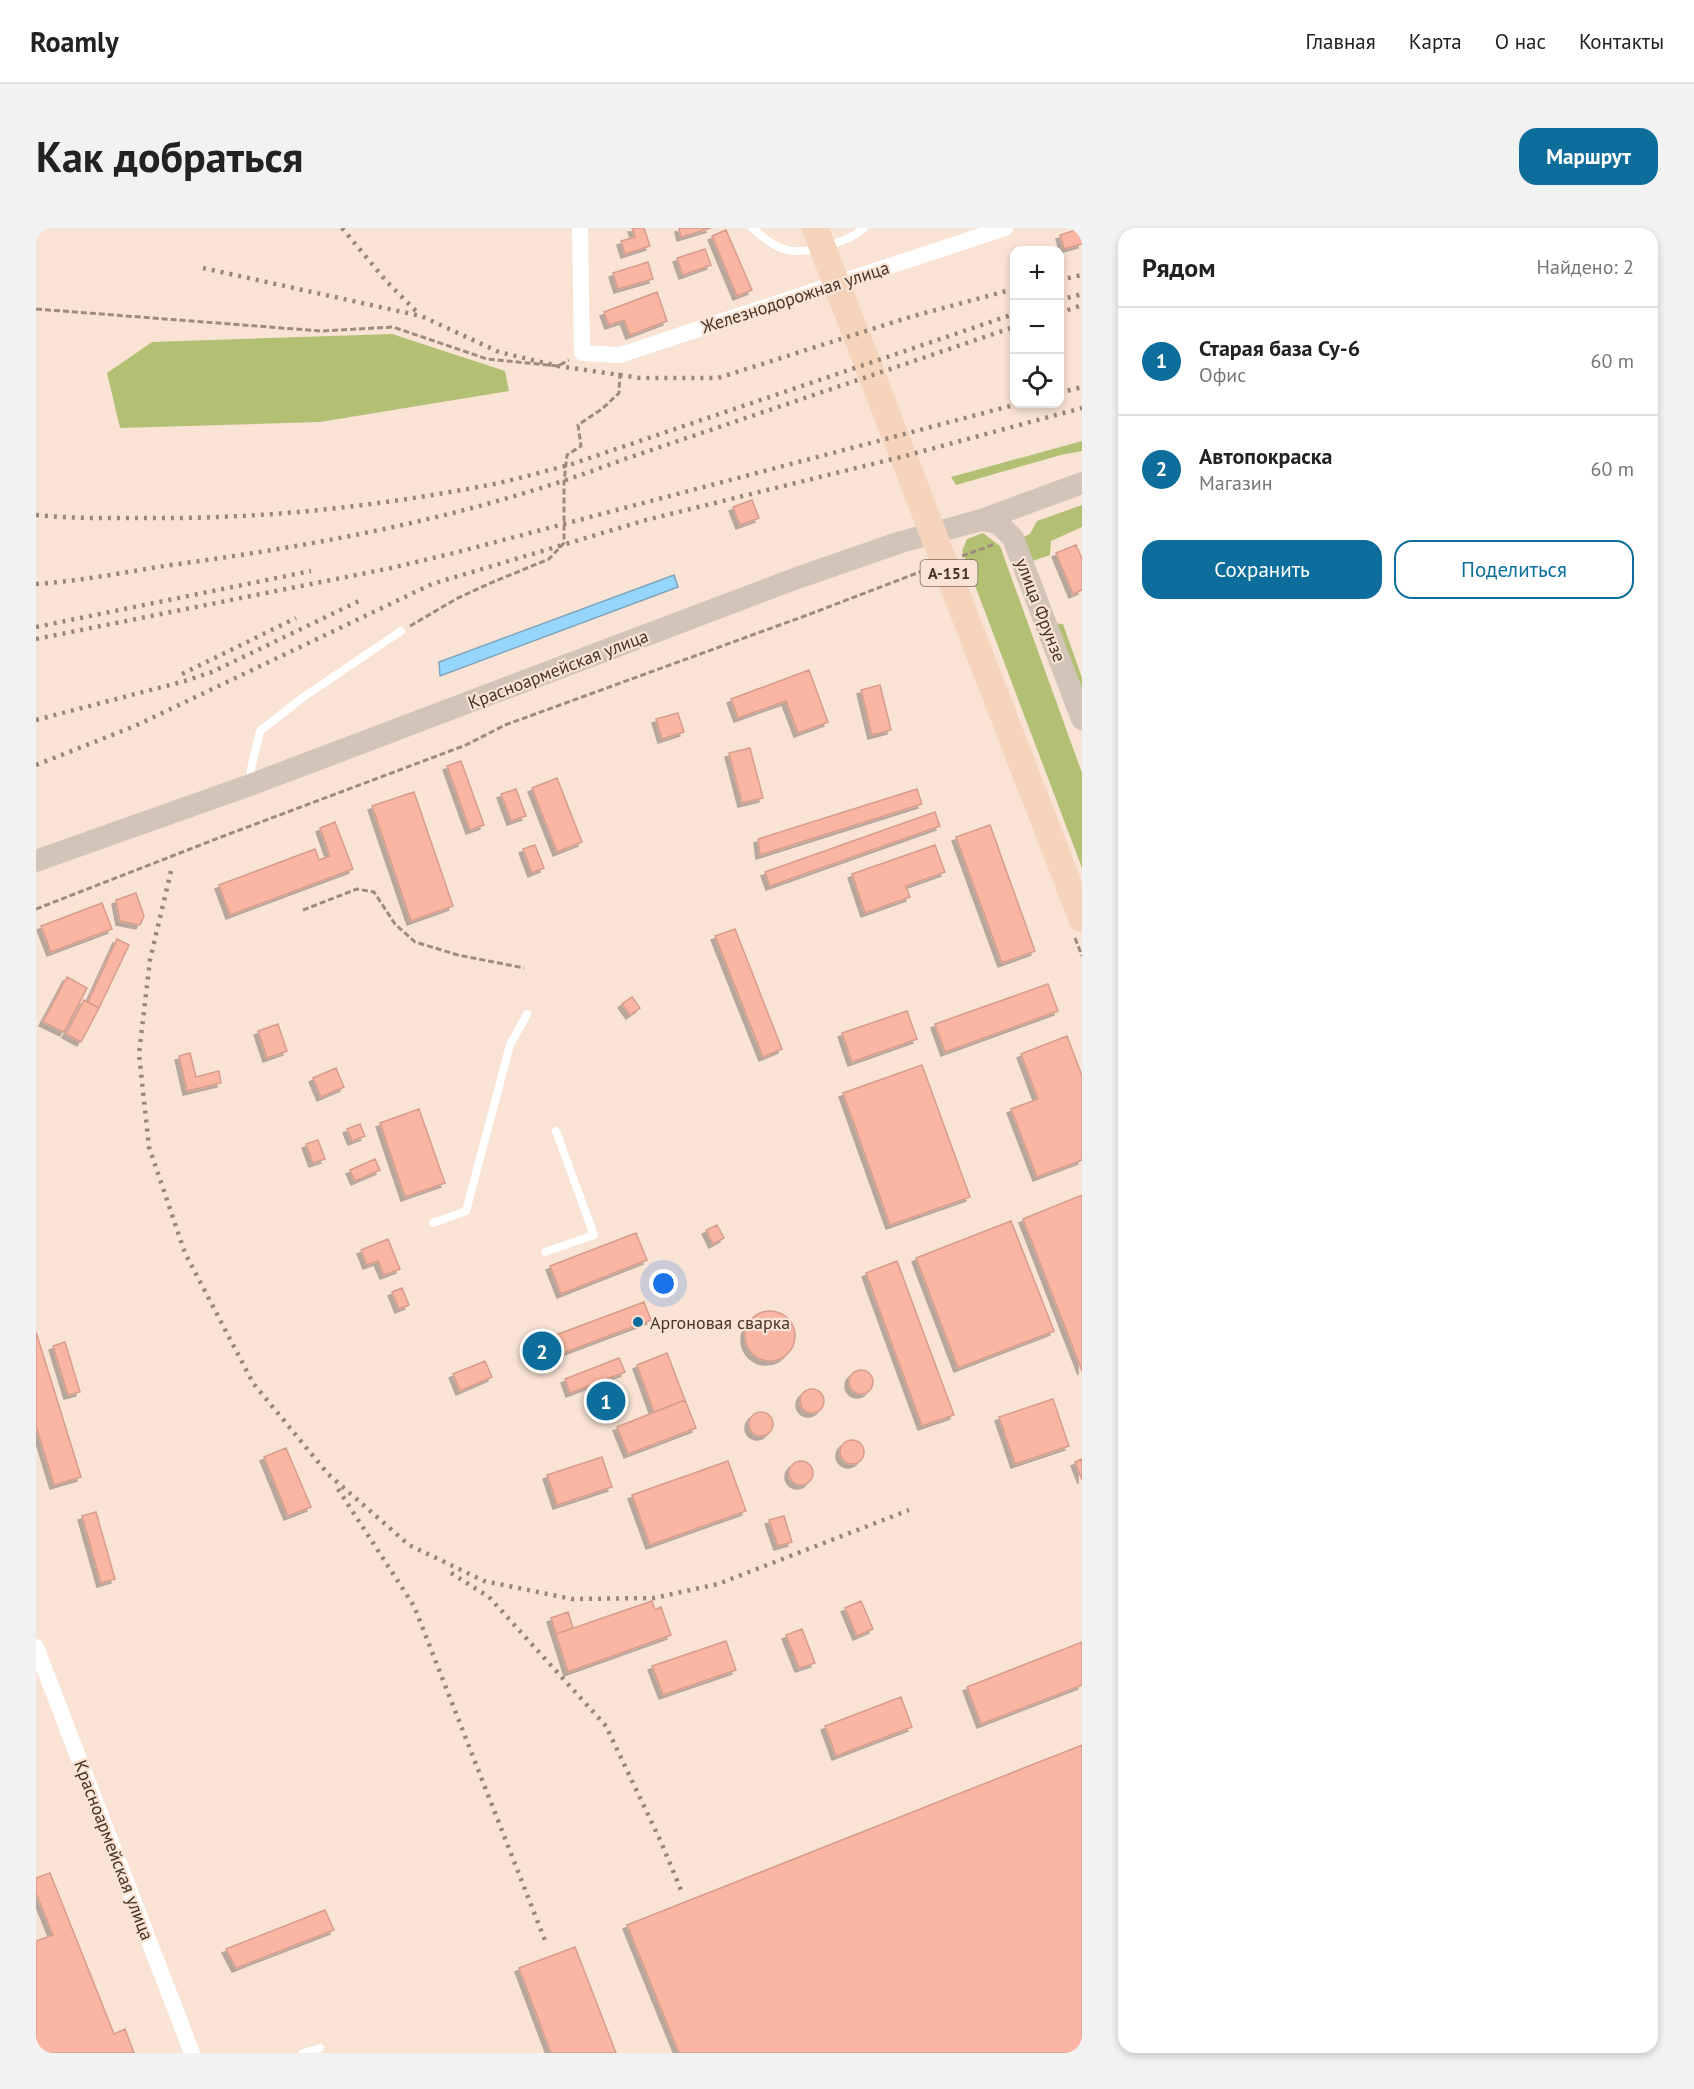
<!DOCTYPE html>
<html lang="ru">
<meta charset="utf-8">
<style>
:root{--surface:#fff;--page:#f2f2f2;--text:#222;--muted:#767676;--line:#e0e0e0;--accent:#0d6e9c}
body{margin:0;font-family:"PT Sans",sans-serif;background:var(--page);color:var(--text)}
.controls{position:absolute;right:18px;top:18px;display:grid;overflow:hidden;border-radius:12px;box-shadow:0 3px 9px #0003}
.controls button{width:54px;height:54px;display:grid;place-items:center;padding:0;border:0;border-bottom:2px solid var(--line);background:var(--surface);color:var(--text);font:30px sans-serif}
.you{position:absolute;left:628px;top:1056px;width:21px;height:21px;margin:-15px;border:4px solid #fff;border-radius:50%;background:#1a73e8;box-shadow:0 0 0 9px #1a73e833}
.badge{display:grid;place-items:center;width:39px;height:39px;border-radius:50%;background:var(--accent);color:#fff;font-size:20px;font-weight:700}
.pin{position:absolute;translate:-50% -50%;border:3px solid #fff;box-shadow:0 2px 6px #0006}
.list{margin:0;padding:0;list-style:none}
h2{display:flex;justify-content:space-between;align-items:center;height:78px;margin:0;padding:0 24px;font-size:26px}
h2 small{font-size:20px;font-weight:400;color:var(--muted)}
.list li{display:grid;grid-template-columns:39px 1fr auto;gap:18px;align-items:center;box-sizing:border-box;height:108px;padding:0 24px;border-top:2px solid var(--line)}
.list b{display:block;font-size:22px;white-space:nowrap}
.list p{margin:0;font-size:20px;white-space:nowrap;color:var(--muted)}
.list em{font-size:20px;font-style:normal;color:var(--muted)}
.actions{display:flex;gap:12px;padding:18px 24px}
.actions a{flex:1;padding:14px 0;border:2px solid var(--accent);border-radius:18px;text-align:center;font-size:21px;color:var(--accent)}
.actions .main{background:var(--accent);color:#fff}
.icon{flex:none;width:33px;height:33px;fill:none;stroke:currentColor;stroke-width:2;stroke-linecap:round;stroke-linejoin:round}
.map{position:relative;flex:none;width:1046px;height:1825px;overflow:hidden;border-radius:18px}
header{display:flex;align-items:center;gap:36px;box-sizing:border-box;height:84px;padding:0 30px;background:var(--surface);border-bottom:2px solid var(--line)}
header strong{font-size:28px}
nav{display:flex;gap:33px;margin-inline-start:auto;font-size:21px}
.intro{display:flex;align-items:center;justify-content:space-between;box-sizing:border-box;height:144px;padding:0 36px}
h1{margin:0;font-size:42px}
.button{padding:15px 27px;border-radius:18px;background:var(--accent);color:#fff;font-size:21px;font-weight:700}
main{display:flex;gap:36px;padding:0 36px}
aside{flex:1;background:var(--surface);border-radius:18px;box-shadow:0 3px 9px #0003}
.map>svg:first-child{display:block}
.green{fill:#b3c074}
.water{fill:#96d5fd;stroke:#7ea5bc;stroke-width:1.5}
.building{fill:#fab6a2;stroke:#d79d8c;stroke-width:1.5;filter:url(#shadow)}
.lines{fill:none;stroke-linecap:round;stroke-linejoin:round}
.path{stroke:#9f8b7d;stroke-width:3;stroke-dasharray:6 3;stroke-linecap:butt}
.service{stroke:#fff;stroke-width:8}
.minor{stroke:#fff;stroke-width:16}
.secondary{stroke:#d3c4ba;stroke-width:22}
.trunk{stroke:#f6d4bb;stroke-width:27}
.rail{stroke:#9a8677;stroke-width:4.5;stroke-dasharray:3 6;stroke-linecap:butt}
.poi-dot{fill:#0d6e9c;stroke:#f8e3d5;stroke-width:2}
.labels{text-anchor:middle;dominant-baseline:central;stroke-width:4.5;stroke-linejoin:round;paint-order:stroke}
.shield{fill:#f8e3d5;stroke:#7c685a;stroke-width:1.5}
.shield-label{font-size:16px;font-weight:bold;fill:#473425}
.street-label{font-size:18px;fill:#473425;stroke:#f8e3d5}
.poi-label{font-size:18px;fill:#473425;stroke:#f8e3d5;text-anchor:start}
</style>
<header>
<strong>Roamly</strong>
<nav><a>Главная</a><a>Карта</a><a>О нас</a><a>Контакты</a></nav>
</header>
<div class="intro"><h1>Как добраться</h1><a class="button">Маршрут</a></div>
<main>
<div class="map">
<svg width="1046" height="1825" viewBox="0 0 1046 1825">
<defs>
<filter id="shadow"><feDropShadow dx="-4" dy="4" stdDeviation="0" flood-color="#0004"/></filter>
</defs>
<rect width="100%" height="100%" fill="#f8e3d5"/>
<!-- green -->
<path class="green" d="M356,106L469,143L473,163L284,194L84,200L71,145L116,114Z
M1046,213V223L1025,227L920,257L915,249Z
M1046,277V299L1015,313L1014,327L991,335L985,310L994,306L1001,293Z
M947,305L964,318L1046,545V640L926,323L931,311Z
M1016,395L1027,396L1046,450V471Z"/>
<!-- water -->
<path class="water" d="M638,347L642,359L404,448L403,434Z"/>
<!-- building -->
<path class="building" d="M596,0H608L614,18L589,26L585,13L599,9Z
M643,0H675L645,9Z
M1046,0V16L1028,21L1024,7Z
M690,2L716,62L701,68L676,8Z
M669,21L675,37L647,47L641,30Z
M612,34L617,51L582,61L577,45Z
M621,64L631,93L594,107L588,92L573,97L568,84Z
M716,272L723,290L704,297L697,279Z
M1040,317L1046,331V362L1037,366L1020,325Z
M773,442L792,494L762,505L750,473L702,490L695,471Z
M844,457L855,502L836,507L825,462Z
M642,485L648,504L626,511L620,491Z
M714,520L727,570L706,575L693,525Z
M425,533L448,597L434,602L411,538Z
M521,550L546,614L521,624L496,560Z
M480,561L490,588L475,593L465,566Z
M881,561L886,576L724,627L722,611Z
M378,564L417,678L375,693L336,578Z
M899,584L904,598L734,658L729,644Z
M299,594L317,641L194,687L183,657L279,621L283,632L294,628L284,600Z
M954,597L999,723L966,735L920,609Z
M499,617L508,640L496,645L487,621Z
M899,617L909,644L870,658L874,669L829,685L816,646Z
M100,665L108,688L104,697L84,693L80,672Z
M66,675L76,701L15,724L5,698Z
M699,701L746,821L727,829L679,708Z
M81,711L93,717L63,780L52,774Z
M31,749L51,760L28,804L7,794Z
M1012,756L1022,783L909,824L899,796Z
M596,769L604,780L594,787L586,776Z
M48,772L63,780L45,814L30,806Z
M871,783L881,811L816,834L806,805Z
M242,796L251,823L231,830L222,803Z
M1031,808L1046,848V932L1001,949L975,881L1002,871L985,826Z
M154,825L160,849L183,843L185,855L151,863L143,828Z
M886,837L934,969L854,997L807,865Z
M300,840L308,859L285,869L277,850Z
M383,881L409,955L369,969L344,895Z
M324,896L329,908L316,913L311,901Z
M282,912L289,931L277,935L270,916Z
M339,931L344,942L319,953L314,942Z
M1046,967V1143L987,991Z
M975,993L1018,1103L922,1140L880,1030Z
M681,997L688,1010L677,1016L670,1002Z
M600,1005L611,1032L525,1066L514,1038Z
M352,1011L364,1041L348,1047L342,1033L331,1037L325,1022Z
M861,1033L918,1187L886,1198L830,1045Z
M366,1060L373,1077L363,1081L356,1064Z
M608,1074L615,1092L508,1132L501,1114Z
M709 1108a25 25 0 1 1 50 0a25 25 0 1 1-50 0Z
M0,1104L45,1249L18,1257L0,1198Z
M29,1114L44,1164L32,1167L17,1118Z
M631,1125L649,1172L618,1184L601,1137Z
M583,1130L589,1144L534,1165L529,1151Z
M449,1133L456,1149L424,1163L417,1146Z
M813 1154a12 12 0 1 1 24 0a12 12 0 1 1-24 0Z
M764 1173a12 12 0 1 1 24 0a12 12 0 1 1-24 0Z
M1017,1171L1033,1218L979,1236L963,1189Z
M649,1172L660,1200L592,1226L581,1199Z
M713 1196a12 12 0 1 1 24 0a12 12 0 1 1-24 0Z
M804 1224a12 12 0 1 1 24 0a12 12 0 1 1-24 0Z
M250,1220L275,1279L252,1288L228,1229Z
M566,1229L576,1259L521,1277L511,1247Z
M1046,1231V1252L1039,1234Z
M753 1245a12 12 0 1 1 24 0a12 12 0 1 1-24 0Z
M692,1233L710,1283L614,1317L596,1267Z
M60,1284L79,1351L65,1355L46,1288Z
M748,1288L756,1314L742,1318L733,1292Z
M616,1373L619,1382L625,1379L635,1407L532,1444L520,1406Z
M825,1373L837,1401L821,1408L809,1380Z
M532,1384L537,1400L520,1406L515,1390Z
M766,1401L779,1435L763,1440L750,1407Z
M690,1413L700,1442L627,1467L616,1438Z
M1046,1414V1457L945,1496L931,1459Z
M865,1469L876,1499L800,1528L789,1498Z
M1046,1517V1825H643L591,1697Z
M14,1645L78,1806L89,1801L98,1825H0V1713L17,1707L0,1665V1650Z
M289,1682L298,1702L200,1740L190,1721Z
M539,1719L580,1825H515L483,1740Z"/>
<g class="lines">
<!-- path -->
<path class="path" d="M0,81L285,103L357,99L451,131L522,138L533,132
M926,328L959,316
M374,398L420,371L457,354L513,331L528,315V254L531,227L545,218L542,197L566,181L583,165L584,142
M0,681L185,609L430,517L469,497L774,386L889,342
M267,682L321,661L338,664L359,696L379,714L422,727L488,740
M1039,710L1046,728"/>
<!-- service -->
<path class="service" d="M716,0C727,9 737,19 752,22C770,27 815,13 828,0
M214,556L215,541L224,503L266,470L365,403
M397,995L430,983L474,817L491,786
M509,1024L558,1007L520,903
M267,1825L284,1820"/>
<!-- minor -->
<path class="minor" d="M544,0L546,125L584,127L969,0
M0,1419L156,1825"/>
<!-- secondary -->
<path class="secondary" d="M945,292L962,295L977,310L1046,491
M0,633L214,557L761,350L865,314L945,292L1046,255"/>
<!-- trunk -->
<path class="trunk" d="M779,0L1046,691"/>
<!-- rail -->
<path class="rail" d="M306,0L351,54L384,87
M167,40L385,88L463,124L522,138L604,150H682L874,89L978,61
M1023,52L1046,47
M1023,72L1046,66
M1023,85L1046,77
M1023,165L1046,159
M0,287C37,291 76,290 114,290C230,291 344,278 458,256C483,251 508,243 533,237L978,86
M0,356C45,353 90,344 135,337C291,316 438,288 586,232L978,99
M0,399L275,343
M0,411L355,340L418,325L982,176
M146,446L260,390
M0,492L149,453L176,444L327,371
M0,537L99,498L396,356L610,292L869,228L1046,180
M135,643L114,732L103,826L113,919L149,1025L217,1155L292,1246L373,1317L448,1353L536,1371L618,1370L682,1356L873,1282
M302,1261L378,1378L510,1715
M415,1345L453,1369L570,1498L625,1614L645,1662"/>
</g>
<!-- markers -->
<circle class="poi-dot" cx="602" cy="1094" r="6"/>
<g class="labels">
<!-- shield labels -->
<rect class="shield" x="884.5" y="332" width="57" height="26" rx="4.5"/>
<g class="shield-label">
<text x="913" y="345">А-151</text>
</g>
<!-- street labels -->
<g class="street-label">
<text transform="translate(759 69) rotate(-18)">Железнодорожная улица</text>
<text transform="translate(1005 382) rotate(69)">улица Фрунзе</text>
<text transform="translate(522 441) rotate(-21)">Красноармейская улица</text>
<text transform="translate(78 1622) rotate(69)">Красноармейская улица</text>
</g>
<!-- poi labels -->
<g class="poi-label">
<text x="614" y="1094">Аргоновая сварка</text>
</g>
</g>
</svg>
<div class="controls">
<button>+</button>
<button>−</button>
<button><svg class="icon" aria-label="locate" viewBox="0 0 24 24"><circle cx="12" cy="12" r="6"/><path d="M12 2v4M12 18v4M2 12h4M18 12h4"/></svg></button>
</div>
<div class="you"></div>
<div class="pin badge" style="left:570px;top:1173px">1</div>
<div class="pin badge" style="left:506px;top:1123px">2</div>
</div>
<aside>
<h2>Рядом<small>Найдено: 2</small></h2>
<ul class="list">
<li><span class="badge">1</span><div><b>Старая база Су-6</b><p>Офис</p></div><em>60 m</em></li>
<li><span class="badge">2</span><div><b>Автопокраска</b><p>Магазин</p></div><em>60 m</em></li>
</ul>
<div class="actions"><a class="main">Сохранить</a><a>Поделиться</a></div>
</aside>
</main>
